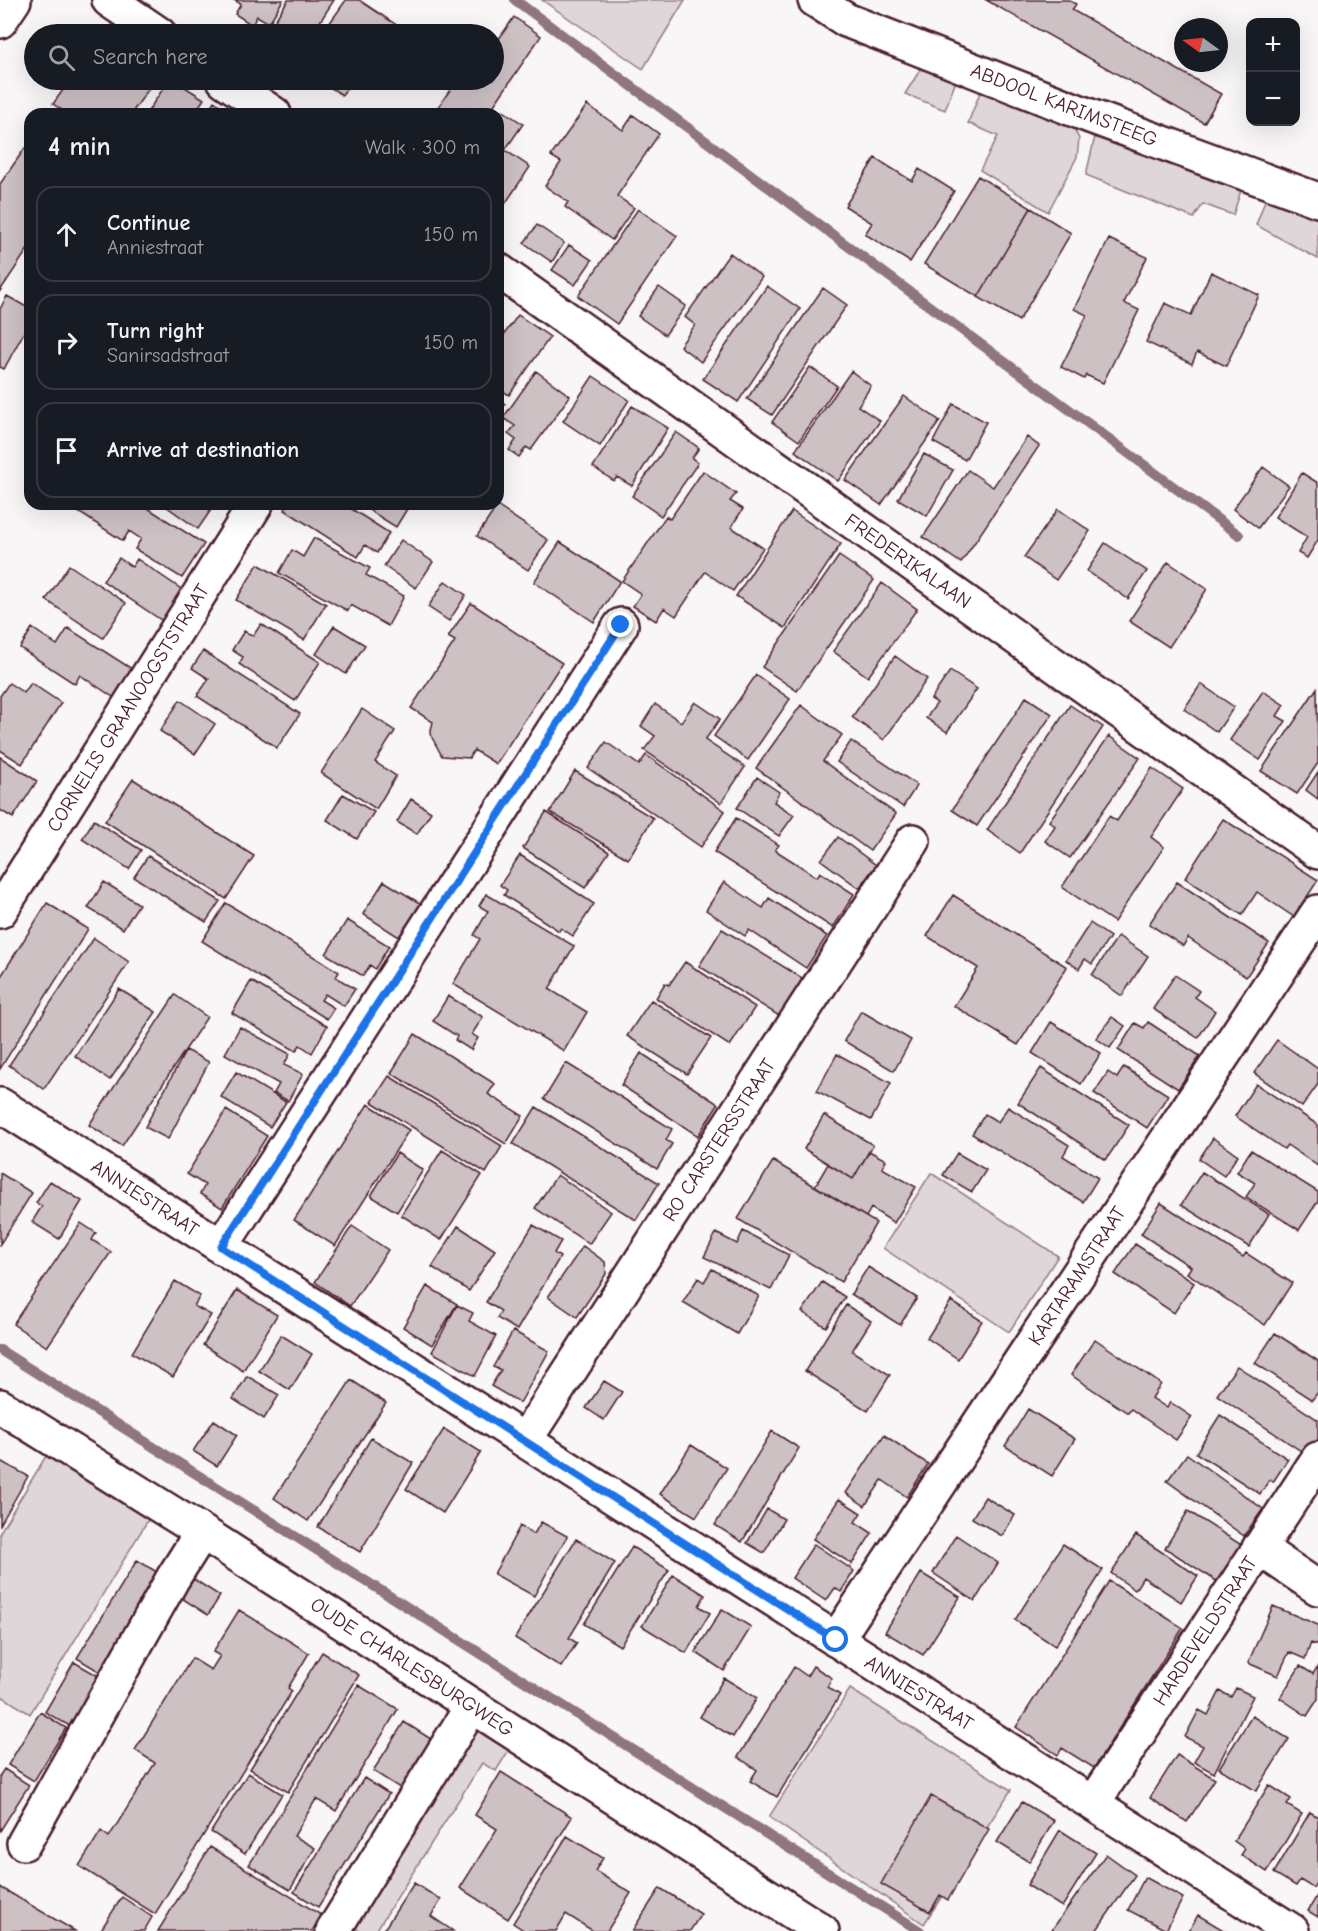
<!DOCTYPE html>
<meta charset="utf-8">
<style>
:root{--surface:#171b24;--page:#20242c;--text:#f1f3f6;--muted:#9ea1a6;--line:#363941}
body{margin:0;font-family:"Comic Neue",sans-serif;background:var(--page);color:var(--text)}
.controls{position:absolute;right:18px;top:18px;display:grid;overflow:hidden;border-radius:12px;box-shadow:0 6px 24px #0002}
.controls button{width:54px;height:54px;display:grid;place-items:center;padding:0;border:0;border-bottom:2px solid var(--line);background:var(--surface);color:var(--text);font:30px sans-serif}
.compass{position:absolute;left:1174px;top:18px;width:54px;height:54px;border-radius:50%;background:var(--surface);box-shadow:0 6px 24px #0002;rotate:285deg}
.stop{position:absolute;width:18px;height:18px;margin:-14px;border:4px solid #1a73e8;border-radius:50%;background:#fff}
.stop.end{background:#1a73e8;border-color:#fff;box-shadow:0 2px 6px #0008}
.list{margin:0;padding:0;list-style:none}
h2{display:flex;justify-content:space-between;align-items:center;height:78px;margin:0;padding:0 24px;font-size:26px}
h2 small{font-size:20px;font-weight:400;color:var(--muted)}
.list li{display:grid;grid-template-columns:39px 1fr auto;gap:18px;align-items:center;box-sizing:border-box;height:96px;margin:0 12px 12px;padding:0 12px;border:2px solid var(--line);border-radius:18px}
.list b{display:block;font-size:22px;white-space:nowrap}
.list p{margin:0;font-size:20px;white-space:nowrap;color:var(--muted)}
.list em{font-size:20px;font-style:normal;color:var(--muted)}
.icon{flex:none;width:33px;height:33px;fill:none;stroke:currentColor;stroke-width:2;stroke-linecap:round;stroke-linejoin:round}
.map{position:relative;flex:none;width:1318px;height:1931px;overflow:hidden}
.search{position:absolute;background:var(--surface);box-shadow:0 6px 24px #0002;left:24px;top:24px;width:480px;height:66px;display:flex;align-items:center;gap:15px;box-sizing:border-box;padding:0 21px;border-radius:33px;color:var(--muted);font-size:22px}
.panel{position:absolute;background:var(--surface);box-shadow:0 6px 24px #0002;left:24px;top:108px;width:480px;height:402px;border-radius:18px}
.map>svg:first-child{display:block}
.green{fill:#ded6d9;stroke:#947a82;stroke-width:1.5}
.lines{fill:none;stroke-linecap:round;stroke-linejoin:round}
.stream{stroke:#8f747b;stroke-width:10}
.building{fill:#cdc1c4;stroke:#4a1f2b;stroke-width:1.5}
.minor-casing{stroke:#4a1f2b;stroke-width:38}
.minor{stroke:#fff;stroke-width:33}
.route{stroke:#1a73e8;stroke-width:8}
.labels{text-anchor:middle;dominant-baseline:central;stroke-width:4.5;stroke-linejoin:round;paint-order:stroke}
.street-label{font-size:20px;fill:#4a1f2b;stroke:#fff}
</style>
<div class="map">
<svg width="1318" height="1931" viewBox="0 0 1318 1931">
<rect width="100%" height="100%" fill="#f8f6f7"/>
<filter id="ink" filterUnits="userSpaceOnUse"><feTurbulence type="fractalNoise" baseFrequency=".0167" numOctaves="2"/><feDisplacementMap in="SourceGraphic" scale="12" xChannelSelector="R" yChannelSelector="G"/><feConvolveMatrix kernelMatrix="1 2 1 2 8 2 1 2 1" color-interpolation-filters="sRGB"/></filter>
<g filter="url(#ink)">
<!-- green -->
<path class="green" d="M542,0H685L643,69Z
M925,62L959,73L945,110L905,94Z
M983,85L1072,124L1079,139L1077,157L1048,212L980,170L998,136L968,123Z
M1096,132L1244,181L1233,215L1203,204L1194,218L1086,175Z
M1269,190L1318,208V259L1256,225Z
M931,1173L1058,1256L1009,1332L883,1248Z
M49,1451L151,1515L30,1714L0,1695V1532Z
M850,1689L1011,1790L924,1924L769,1817Z
M475,1729L509,1750L496,1771L482,1763L376,1931H360L350,1924Z"/>
<g class="lines">
<!-- stream -->
<path class="stream" d="M515,0L1239,535
M0,1350L920,1931"/>
</g>
<!-- building -->
<path class="building" d="M234,0H283L269,23L257,16L252,25L235,14L241,4Z
M288,0H334L312,34H266Z
M346,0H359L410,34H322Z
M986,0H1068L1076,4L1072,10L1221,94L1204,123Z
M514,17L541,36L488,114H433L457,80H494V46Z
M70,80H155L131,114H68L53,104Z
M169,80H174L204,99L194,114H146Z
M319,80H353L342,95Z
M214,101L233,114H206Z
M587,105L623,130L633,115L659,134L617,196L634,208L612,240L565,207L568,202L545,186L561,162L551,156Z
M502,110L523,124L505,150L530,167L503,207L498,204V115Z
M25,148L30,151V246L0,291V184Z
M875,158L912,181L919,169L954,191L910,262L865,234L872,223L845,206Z
M978,176L1031,208L978,297L924,264Z
M1031,208L1071,233L1019,321L978,297Z
M638,209L677,236L617,324L578,296Z
M537,225L564,243L552,262L524,243Z
M1109,239L1147,257L1124,303L1139,310L1103,383L1086,375L1084,379L1061,367L1087,315L1074,309Z
M569,245L592,260L575,285L552,270Z
M730,253L762,277L701,362L680,346L695,325L685,317Z
M1211,272L1259,295L1226,366L1197,352L1192,364L1146,342L1165,303L1191,315Z
M767,286L800,309L738,402L703,379Z
M659,287L686,306L665,335L638,316Z
M823,288L847,305L772,415L747,399Z
M7,296L30,309V321L4,369L0,367V309Z
M518,315L550,337L509,395L498,388V343Z
M810,367L837,386L799,441L772,422Z
M536,371L570,396L531,450L526,447L519,457L509,450L516,440L508,434L515,426L503,418Z
M851,371L871,386L858,406L880,421L838,481L795,451Z
M593,376L629,400L600,446L563,421Z
M904,396L940,421L881,505L845,480Z
M498,399L505,404L498,414Z
M953,404L986,422L965,460L933,442Z
M632,406L668,428L632,486L617,477L614,481L593,467Z
M676,432L699,448L692,458L698,463L661,516L632,496Z
M1027,437L1039,446L961,563L923,537L968,470L993,487Z
M924,454L953,470L927,516L898,499Z
M1263,467L1289,486L1258,528L1233,509Z
M703,471L736,494L730,501L743,509L731,527L763,548L733,591L705,572L676,616L664,608L656,621L633,606L641,594L622,581L666,516L670,519Z
M1302,473L1318,483V540L1307,558L1298,553L1307,537L1275,517Z
M66,504H148L146,507L204,544L182,578L135,549L141,539L129,531L123,541Z
M163,504H215L198,529Z
M288,504H344L389,533L377,553L365,545L358,557L285,510Z
M359,504H410L396,527Z
M497,506L548,540L528,570L477,536Z
M1058,509L1090,531L1056,580L1024,557Z
M792,511L841,544L785,628L736,596Z
M314,538L370,568L366,575L404,596L388,626L351,605L348,611L279,573L292,550L303,557Z
M401,540L433,562L416,588L384,566Z
M560,542L620,581L594,622L534,582Z
M1105,543L1147,571L1128,599L1087,571Z
M839,556L874,580L797,691L762,667Z
M119,558L132,567L137,559L187,593L167,624L103,581Z
M1168,562L1207,589L1169,647L1129,621Z
M258,564L326,604L304,640L236,600Z
M69,565L126,603L103,638L46,600Z
M445,581L466,595L449,621L428,607Z
M882,583L917,609L868,677L833,651Z
M471,603L562,663L496,764L474,750L469,758L442,756L430,734L433,722L411,708L455,641L448,637Z
M261,624L320,662L295,701L239,664L243,657L232,650L244,631L253,636Z
M334,626L365,645L346,674L316,654Z
M32,628L57,645L68,628L135,671L116,699L80,675L75,684L20,648Z
M203,651L300,714L277,748L197,696L209,679L192,668Z
M895,656L927,679L884,740L852,717Z
M950,671L977,689L947,732L926,718L937,703L931,699Z
M756,675L790,699L748,760L714,736Z
M9,683L24,693L31,683L61,703L22,764L0,750V696Z
M1201,684L1234,707L1217,732L1184,709Z
M1317,688L1318,763L1297,794L1261,771Z
M1263,691L1284,705L1277,716L1286,721L1260,760L1230,740Z
M1026,697L1052,714L977,826L952,810Z
M180,700L215,724L195,754L160,731Z
M695,702L720,719L705,740L745,767L721,803L644,750L655,736L641,726L655,704L681,722Z
M801,705L842,735L823,761L896,814L870,851L756,768Z
M1070,705L1103,727L1020,853L987,830Z
M362,709L395,731L375,762L396,776L376,809L321,773Z
M1109,736L1140,758L1070,858L1045,841L1055,826L1049,821Z
M851,741L917,785L903,807L837,762Z
M606,742L639,765L646,755L725,811L701,847L588,768Z
M0,757L37,781L13,818L0,810Z
M1152,768L1183,789L1151,837L1164,847L1114,922L1062,887L1109,816L1117,821Z
M575,771L653,818L628,859L550,812Z
M1318,772V799L1306,790Z
M757,777L779,792L774,802L794,815L779,836L737,808Z
M133,779L254,856L226,899L105,821Z
M343,794L374,812L357,839L327,820Z
M411,799L431,812L417,834L397,822Z
M546,812L609,852L585,888L523,848Z
M736,818L779,845L775,850L817,877L820,872L854,894L833,928L714,852Z
M1223,819L1318,880L1294,917L1257,892L1242,915L1185,878Z
M94,820L141,850L129,869L82,839Z
M838,837L876,865L859,888L821,860Z
M520,855L594,904L573,936L561,928L559,931L504,895L507,890L500,885Z
M148,856L220,901L206,922L134,877Z
M384,881L426,907L411,929L406,926L399,937L363,914Z
M104,882L139,904L123,929L88,908Z
M724,882L763,908L769,898L827,936L806,968L749,930L745,936L706,910Z
M1177,882L1269,943L1246,977L1188,938L1183,946L1149,924Z
M486,894L574,946L549,989L587,1012L564,1051L453,984L480,939L474,935L488,911L479,906Z
M953,895L1067,967L1018,1045L954,1006L978,968L927,936Z
M47,903L88,929L0,1069V978Z
M226,903L339,972L336,977L355,989L344,1006L325,994L321,1000L334,1008L327,1019L202,941Z
M347,920L389,946L375,969L370,965L363,976L326,954Z
M1090,923L1110,937L1092,964L1085,959L1079,969L1066,960Z
M722,929L807,981L784,1019L699,966Z
M1118,936L1148,956L1122,996L1092,975Z
M94,938L129,962L44,1089L9,1065Z
M685,962L755,1007L730,1046L656,998L665,983L669,985Z
M1175,975L1199,991L1195,997L1215,1011L1198,1038L1153,1009Z
M251,981L327,1026L312,1053L300,1045L296,1051L232,1013Z
M119,989L156,1012L110,1080L75,1056Z
M175,995L207,1017L122,1146L89,1125Z
M448,996L483,1017L472,1034L478,1038L471,1050L455,1040L457,1036L433,1021Z
M651,1000L711,1038L687,1074L627,1036Z
M861,1011L911,1040L894,1071L844,1041Z
M1112,1017L1125,1026L1110,1048L1096,1038Z
M1051,1022L1101,1053L1081,1084L1032,1053Z
M1148,1022L1200,1056L1178,1089L1118,1050L1135,1023L1144,1028Z
M240,1027L290,1054L284,1065L303,1074L288,1101L274,1093L279,1084L225,1054Z
M415,1034L495,1084L488,1094L523,1116L506,1144L391,1073Z
M1277,1040L1318,1069V1084L1302,1107L1254,1073Z
M186,1050L209,1062L168,1139L145,1127Z
M641,1053L718,1104L698,1136L621,1085Z
M837,1054L891,1083L871,1120L817,1091Z
M566,1063L672,1129L666,1140L672,1144L657,1169L544,1099Z
M1124,1067L1168,1095L1147,1128L1094,1093L1108,1072L1117,1078Z
M1041,1068L1129,1125L1106,1160L1018,1103Z
M236,1072L286,1102L270,1127L221,1097Z
M389,1076L502,1146L486,1173L372,1102Z
M1256,1084L1318,1125V1166L1287,1145L1284,1149L1235,1116Z
M368,1104L409,1130L335,1246L294,1220Z
M536,1107L659,1183L636,1220L513,1144Z
M1008,1107L1069,1145L1063,1156L1098,1178L1083,1202L972,1134L985,1114L998,1122Z
M226,1110L267,1136L222,1208L200,1194L205,1185L187,1174Z
M824,1115L873,1145L853,1179L804,1149Z
M1213,1138L1238,1155L1224,1176L1199,1159Z
M442,1150L482,1175L441,1240L401,1215Z
M1251,1150L1318,1192V1201L1299,1230L1246,1197L1255,1183L1237,1172Z
M869,1151L886,1160L882,1168L916,1187L894,1223L871,1208L866,1217L815,1186L828,1164L853,1179Z
M397,1153L423,1170L397,1212L371,1196Z
M957,1153L986,1170L972,1192L943,1175Z
M773,1161L876,1223L841,1282L738,1219Z
M1202,1172L1269,1214L1249,1247L1181,1205Z
M0,1173L32,1193L0,1244Z
M557,1175L611,1212L589,1244L535,1208Z
M50,1181L82,1201L59,1239L32,1222L42,1206L36,1203Z
M1161,1203L1243,1257L1246,1253L1292,1283L1265,1325L1187,1273L1191,1267L1141,1234Z
M81,1223L96,1233L92,1240L111,1252L47,1347L13,1324Z
M533,1225L561,1241L554,1253L560,1257L517,1330L497,1318L501,1311L486,1302Z
M352,1226L388,1250L350,1306L315,1282Z
M458,1226L495,1250L469,1291L432,1267Z
M743,1231L789,1255L771,1290L704,1257L716,1233L737,1244Z
M1135,1244L1194,1283L1174,1313L1115,1274Z
M583,1246L605,1262L606,1274L577,1317L548,1297Z
M868,1267L917,1298L900,1325L851,1294Z
M712,1269L759,1296L737,1334L683,1302L698,1278L704,1282Z
M175,1281L200,1296L194,1306L211,1315L173,1377L132,1353Z
M822,1282L845,1297L826,1327L802,1312Z
M427,1286L457,1304L432,1345L403,1327Z
M237,1290L277,1315L243,1371L203,1345Z
M951,1301L982,1321L958,1359L927,1338Z
M457,1305L473,1313L469,1321L496,1336L475,1376L432,1352Z
M846,1305L871,1321L852,1351L890,1375L868,1411L805,1371Z
M513,1331L549,1351L520,1403L491,1386L501,1370L493,1367Z
M1275,1333L1318,1361V1392L1312,1400L1255,1363Z
M281,1335L312,1354L290,1390L259,1371Z
M1095,1339L1161,1384L1152,1398L1167,1408L1170,1402L1192,1417L1176,1440L1131,1409L1128,1413L1071,1375Z
M1237,1366L1318,1420V1439L1307,1455L1217,1395Z
M247,1376L279,1395L264,1419L233,1399Z
M351,1380L386,1403L308,1521L274,1498Z
M604,1381L622,1392L604,1420L586,1408Z
M1028,1409L1075,1439L1052,1476L1005,1446Z
M1220,1415L1288,1459L1273,1482L1270,1479L1260,1494L1196,1453Z
M214,1420L237,1435L217,1466L193,1451Z
M444,1429L481,1452L443,1513L406,1489Z
M772,1431L799,1448L742,1542L715,1525Z
M884,1435L928,1464L907,1497L882,1480L865,1506L846,1493Z
M371,1438L413,1463L360,1552L318,1527Z
M691,1445L727,1468L696,1517L660,1494Z
M1187,1454L1263,1509L1244,1536L1167,1481Z
M0,1461L28,1476L0,1525Z
M985,1497L1015,1515L1002,1536L972,1518Z
M839,1499L861,1513L855,1522L872,1533L852,1564L813,1539Z
M767,1509L784,1519L764,1553L747,1543Z
M1188,1511L1243,1546L1224,1586L1165,1548Z
M541,1522L567,1536L534,1596L494,1574L520,1526L534,1534Z
M956,1535L998,1563L975,1601L933,1573Z
M1136,1535L1198,1576L1181,1602L1143,1577L1135,1590L1111,1573Z
M576,1539L615,1563L569,1638L577,1643L561,1667L515,1638Z
M814,1544L854,1571L841,1592L835,1588L826,1601L792,1578Z
M1063,1544L1103,1570L1055,1646L1015,1620Z
M632,1547L669,1570L620,1646L584,1624Z
M137,1560L170,1580L110,1678L77,1658Z
M921,1573L960,1597L923,1655L885,1632Z
M673,1575L705,1595L699,1606L710,1613L686,1653L642,1626Z
M192,1578L220,1596L208,1615L180,1597Z
M1109,1581L1183,1628L1094,1768L1062,1748L1058,1755L1016,1727Z
M1273,1606L1318,1625V1646L1311,1643L1305,1659L1289,1652L1278,1676L1248,1663Z
M722,1609L751,1627L724,1671L695,1652Z
M239,1610L309,1653L288,1688L292,1691L155,1914L79,1866L101,1831L109,1837L155,1763L135,1750L192,1658L211,1670L220,1656L213,1652Z
M322,1652L359,1675L288,1792L250,1769Z
M74,1662L104,1679L75,1729L45,1712Z
M813,1666L832,1678L827,1687L840,1695L777,1797L750,1781L757,1770L738,1757L794,1667L807,1676Z
M1300,1666L1313,1674L1318,1666V1699L1307,1716L1280,1698Z
M724,1678L757,1698L733,1737L700,1717Z
M358,1685L398,1709L336,1811L316,1799L294,1836L315,1848L290,1890L249,1865Z
M1236,1688L1253,1696L1214,1773L1194,1762L1203,1746L1185,1737L1199,1710L1208,1715L1220,1691L1231,1697Z
M40,1712L66,1728L34,1781L8,1765Z
M1252,1716L1289,1739L1256,1791L1219,1768Z
M404,1722L434,1741L403,1790L373,1771Z
M1177,1755L1215,1779L1187,1822L1150,1798Z
M4,1769L29,1785L0,1831V1775Z
M501,1772L572,1817L508,1919L460,1888L497,1829L475,1815Z
M248,1773L282,1794L245,1854L211,1832Z
M364,1778L389,1794L318,1907L294,1892Z
M1269,1785L1291,1799L1287,1805L1302,1814L1267,1872L1241,1855L1245,1849L1234,1841Z
M931,1796L989,1829L948,1900L940,1895L930,1912L881,1884Z
M1022,1802L1054,1821L1029,1862L997,1842Z
M1310,1812L1318,1817V1879L1313,1888L1300,1880L1296,1886L1274,1873Z
M1060,1830L1096,1853L1062,1907L1027,1885Z
M567,1836L603,1858L595,1871L631,1893L607,1931H593L566,1914L556,1931H525L513,1923Z
M210,1847L321,1915L312,1931H158Z
M1106,1854L1135,1875L1096,1931H1051Z
M1145,1877L1183,1898L1166,1930L1128,1910Z
M414,1883L441,1900L431,1916L453,1931H383Z
M0,1887L75,1931H0Z
M660,1888L701,1914L690,1931H632Z
M1318,1894V1917L1308,1911Z
M122,1897L152,1917L144,1931H100Z
M1198,1915L1225,1931H1189Z"/>
<g class="lines">
<!-- minor casing -->
<g class="minor-casing">
<path id="minor" d="M109,0L159,34
M815,0L846,20L1090,116L1318,200
M0,21L14,0
M224,80L274,114
M498,270L1318,852
M0,911L256,504
M0,1105L1292,1931
M221,1247L621,625
M0,1406L202,1532L822,1931
M525,1440L913,841
M1259,1548L1318,1588
M836,1640L1318,912
M1093,1803L1318,1459
M24,1843L173,1578L202,1532
M333,1931L472,1706"/>
</g>
<!-- minor -->
<use href="#minor" class="minor"/>
</g>
</g>
<g class="lines" filter="url(#ink)">
<!-- route -->
<path class="route" d="M621,625L221,1247L836,1640"/>
</g>
<g class="labels">
<!-- street labels -->
<g class="street-label">
<text transform="translate(1064 105) rotate(21)">ABDOOL KARIMSTEEG</text>
<text transform="translate(908 561) rotate(35)">FREDERIKALAAN</text>
<text transform="translate(128 708) rotate(-58)">CORNELIS GRAANOOGSTSTRAAT</text>
<text transform="translate(719 1140) rotate(-57)">RO CARSTERSSTRAAT</text>
<text transform="translate(145 1198) rotate(33)">ANNIESTRAAT</text>
<text transform="translate(1077 1276) rotate(-57)">KARTARAMSTRAAT</text>
<text transform="translate(1205 1631) rotate(-57)">HARDEVELDSTRAAT</text>
<text transform="translate(412 1667) rotate(33)">OUDE CHARLESBURGWEG</text>
<text transform="translate(919 1693) rotate(32)">ANNIESTRAAT</text>
</g>
</g>
</svg>
<div class="controls">
<button>+</button>
<button>−</button>
</div>
<svg class="compass" viewBox="-18 -18 36 36"><path d="M0-13l5 13h-10z" fill="#e53935"/><path d="M0 13l5-13h-10z" fill="#9ea1a6"/></svg>
<div class="stop" style="left:836px;top:1640px"></div>
<div class="stop end" style="left:621px;top:625px"></div>
<div class="search"><svg class="icon" aria-label="search" viewBox="0 0 24 24"><circle cx="10" cy="10" r="6"/><path d="M15 15l6 6"/></svg>Search here</div>
<section class="panel">
<h2>4 min<small>Walk · 300 m</small></h2>
<ul class="list">
<li><svg class="icon" aria-label="ahead" viewBox="0 0 24 24"><path d="M12 20V5M6 11l6-6 6 6"/></svg><div><b>Continue</b><p>Anniestraat</p></div><em>150 m</em></li>
<li><svg class="icon" aria-label="right" viewBox="0 0 24 24"><path d="M7 20v-9h11M14 6l5 5-5 5"/></svg><div><b>Turn right</b><p>Sanirsadstraat</p></div><em>150 m</em></li>
<li><svg class="icon" aria-label="arrive" viewBox="0 0 24 24"><path d="M6 21V4h12l-3 4 3 4H6"/></svg><div><b>Arrive at destination</b></div></li>
</ul>
</section>
</div>
